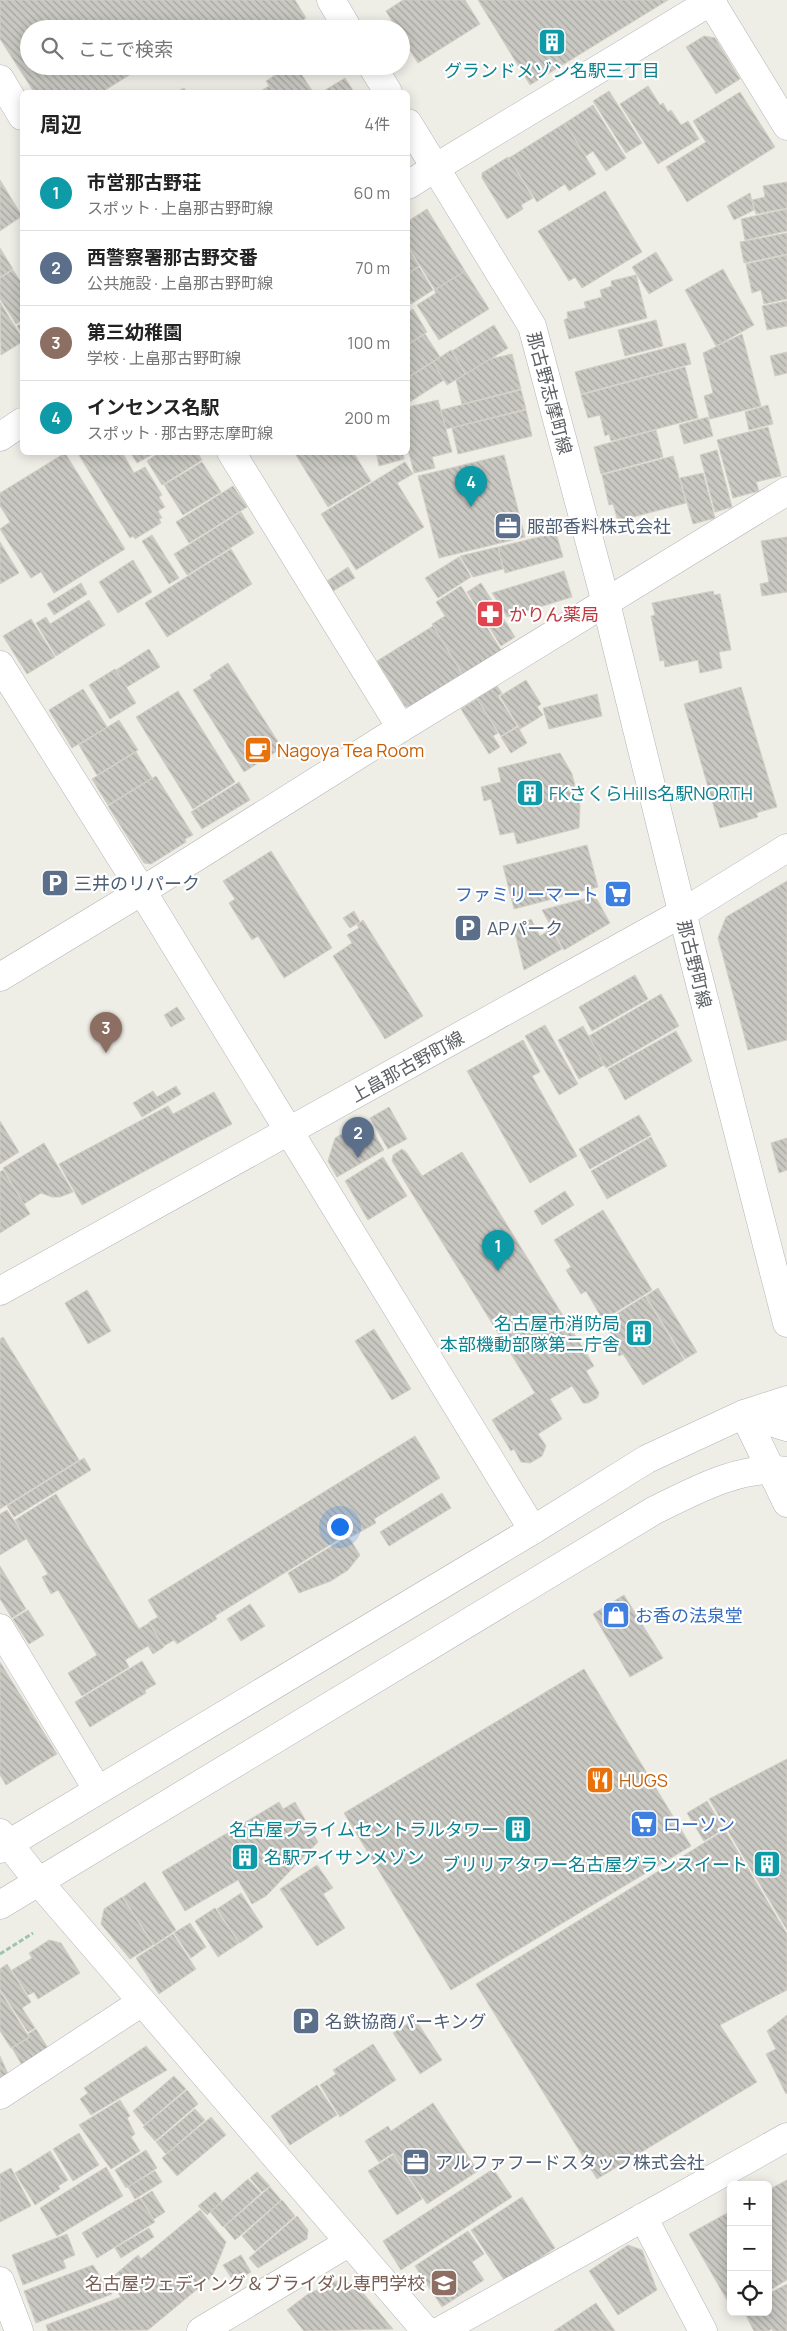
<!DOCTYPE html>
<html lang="ja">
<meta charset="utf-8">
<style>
:root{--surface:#fff;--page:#f6f6f6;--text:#222;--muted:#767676;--line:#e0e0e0;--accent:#d66043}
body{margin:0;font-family:Manrope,"Noto Sans JP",sans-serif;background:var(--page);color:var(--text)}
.controls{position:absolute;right:15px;bottom:15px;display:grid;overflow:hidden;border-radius:8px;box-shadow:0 2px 12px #0003}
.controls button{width:45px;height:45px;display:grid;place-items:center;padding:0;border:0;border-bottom:1px solid var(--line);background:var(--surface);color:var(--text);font:25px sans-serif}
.you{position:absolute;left:339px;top:1526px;width:18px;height:18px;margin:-12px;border:4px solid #fff;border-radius:50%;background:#1a73e8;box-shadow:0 0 0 8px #1a73e833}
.badge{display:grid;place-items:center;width:32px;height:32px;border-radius:50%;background:var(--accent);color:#fff;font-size:16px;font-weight:700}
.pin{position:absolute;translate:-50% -41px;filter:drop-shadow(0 1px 2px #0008)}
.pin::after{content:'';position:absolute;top:26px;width:18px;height:15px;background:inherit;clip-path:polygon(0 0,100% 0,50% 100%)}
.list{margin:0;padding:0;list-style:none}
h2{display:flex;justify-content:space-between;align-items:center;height:65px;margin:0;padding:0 20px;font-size:21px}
h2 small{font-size:16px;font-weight:400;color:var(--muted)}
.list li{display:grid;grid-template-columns:32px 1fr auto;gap:15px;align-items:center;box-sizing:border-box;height:75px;padding:0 20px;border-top:1px solid var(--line)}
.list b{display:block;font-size:19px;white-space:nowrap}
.list p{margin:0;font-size:16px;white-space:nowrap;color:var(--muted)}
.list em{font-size:16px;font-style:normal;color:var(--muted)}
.icon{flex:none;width:28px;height:28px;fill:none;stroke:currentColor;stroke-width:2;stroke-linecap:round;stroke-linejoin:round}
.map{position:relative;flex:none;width:787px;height:2331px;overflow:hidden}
.search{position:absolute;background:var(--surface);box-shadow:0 2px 12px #0003;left:20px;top:20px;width:390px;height:55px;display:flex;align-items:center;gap:12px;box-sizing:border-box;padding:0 18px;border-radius:28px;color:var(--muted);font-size:19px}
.panel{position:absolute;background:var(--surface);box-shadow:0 2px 12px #0003;left:20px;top:90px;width:390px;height:365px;border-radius:8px}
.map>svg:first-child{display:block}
.building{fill:url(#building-back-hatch);stroke:#d2cfc5}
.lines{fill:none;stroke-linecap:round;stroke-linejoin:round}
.minor-casing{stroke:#b3b5b9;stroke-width:29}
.tertiary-casing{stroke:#b3b5b9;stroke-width:29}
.path{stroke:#9fc3ad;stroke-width:3;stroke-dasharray:5 2.5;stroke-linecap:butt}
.minor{stroke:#fff;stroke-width:28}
.tertiary{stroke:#fff;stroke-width:28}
.labels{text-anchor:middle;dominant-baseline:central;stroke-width:4.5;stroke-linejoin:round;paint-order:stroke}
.culture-label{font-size:18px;fill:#0d838f;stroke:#fff;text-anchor:end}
.street-label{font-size:18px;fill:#5d6064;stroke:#fff}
.service-label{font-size:18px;fill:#4e5e75;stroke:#fff;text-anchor:start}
.health-label{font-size:18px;fill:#be3a42;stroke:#fff;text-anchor:start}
.food-label{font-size:18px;fill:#c56008;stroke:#fff;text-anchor:start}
.shop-label{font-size:18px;fill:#366cbe;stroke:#fff;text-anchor:start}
.education-label{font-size:18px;fill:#785e54;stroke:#fff;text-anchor:end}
</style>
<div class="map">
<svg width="787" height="2331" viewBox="0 0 787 2331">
<defs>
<pattern id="building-back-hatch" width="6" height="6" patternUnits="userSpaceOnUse" patternTransform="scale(1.25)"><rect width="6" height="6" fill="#c9c8c2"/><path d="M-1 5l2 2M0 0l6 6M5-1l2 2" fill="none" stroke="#a6a6a1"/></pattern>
</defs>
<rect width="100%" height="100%" fill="#eeede6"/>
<!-- building -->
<path class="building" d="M0,0H295L306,18L289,29H29V66H144L102,92H34L0,39Z
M403,0H465L480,24L418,63L401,36V29H397L386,11Z
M478,0H668L530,85Z
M704,36L715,38L740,79L716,94L686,47Z
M217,66H229L220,72Z
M289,66H296L313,92H259L269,86L266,81Z
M345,78L354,92H322Z
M648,86L660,105L663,103L668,112L671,110L681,125L688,121L699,139L658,164L620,104Z
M184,88L187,92H176Z
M609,91L642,143L626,153L593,101Z
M740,92L775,147L687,202L666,167L706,142L693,121Z
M593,105L626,158L606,171L593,151L586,156L565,123Z
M565,123L596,174L569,191L565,184L537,202L509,158Z
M508,157L533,198L521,205L523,209L507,219L482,178V173Z
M0,180L22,216L0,231Z
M787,182V208L756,214L752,200L765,197L763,186Z
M605,191L642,252L582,288L575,277L569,281L538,231Z
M750,193L754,210L734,220L727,206Z
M427,209L465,271L435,290L408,246V221Z
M787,209V231L745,240L741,219Z
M787,233V254L744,263L740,242Z
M0,248L13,269L0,277Z
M408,248L419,266L408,273Z
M656,252L673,280L649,294L632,267Z
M787,255V299L764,304L761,290L752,293L746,264Z
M419,267L433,290L411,304L408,298V274Z
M723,269L754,325L716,346L685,290Z
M13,270L22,284V320L16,324L0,299V278Z
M465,271L489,309L439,340L417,305L436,293L434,290Z
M636,275L647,318L569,339L564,320L568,318L567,312L586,308L584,302L602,297L600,290L612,286L611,281Z
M787,301V326L767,330L762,306Z
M0,302L22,338V342L1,355Z
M413,309L427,332L408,344V312Z
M656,320L663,346L625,356L618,330Z
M22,323V334L17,326Z
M494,325L508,348L466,374L452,351Z
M425,334L440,357L408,377V345Z
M742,334L761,406L710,419L704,396L713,393L703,353Z
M685,343L691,364L581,394L575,372Z
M451,350L465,374L447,385L433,362Z
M787,352V373L775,376L770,356Z
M512,354L521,389L462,404L456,380L490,359Z
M433,362L444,380L408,403V378Z
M685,367L698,418L611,441L609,434L605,436L600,415L588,418L581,395Z
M521,390L526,409L446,429L441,410Z
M438,400L452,452L432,457L435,468L414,473L408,449V407Z
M768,405L773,424L749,430L745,412Z
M526,410L532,436L458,454L452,428Z
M708,417L713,436L684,444L679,425Z
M768,427L781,476L756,482L759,491L733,498L717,440Z
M656,430L663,457L601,474L594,447Z
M717,450L732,507L715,512L700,455Z
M77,452H122L134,473L145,467L162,495L159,497L165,507L158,511L162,518L159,519L161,523L135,539L133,536L130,538Z
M130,452H155V453L137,463Z
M160,452H197L202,460L162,485L147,461Z
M294,452H353L371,481L328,507Z
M376,452H403L404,459L379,466Z
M65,453L125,549L54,593L41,572L31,578L0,529L10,522L0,506V493Z
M504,455L525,537L439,558L418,476Z
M673,456L686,503L618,521L613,504L609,505L602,475Z
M202,462L221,492L183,515L164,485Z
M405,462L413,474L397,483L424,527L356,570L321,514Z
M703,473L715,518L693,524L680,478Z
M233,486L247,507L189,543L176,522Z
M241,512L254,533L187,575L174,554Z
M556,533L563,557L505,573L498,547Z
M152,535L179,578L169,584L142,541Z
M787,537V592L762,596L760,584L769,582L761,541Z
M0,542L19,573L0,584Z
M498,547L503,569L473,577L460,556Z
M231,549L252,584L167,637L145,603Z
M459,557L471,577L438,598L425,578Z
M133,560L152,592L118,613L99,582Z
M348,567L355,578L333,591L327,581Z
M564,571L572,597L507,617L492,593Z
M81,583L87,594L54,615L47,604Z
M481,583L515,637L501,646L467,592Z
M461,586L501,650L463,674L432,624L445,616L436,602Z
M713,591L714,595L720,594L731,650L719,652L722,668L700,673L698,660L665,667L664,660L660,661L651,616L655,615L652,603Z
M89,600L105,625L56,656L36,623L46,617L50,624Z
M31,619L55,657L27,674L3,636Z
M433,626L462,674L409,707L405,706L377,661Z
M149,649L160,667L127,687L116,670Z
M228,663L282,748L244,772L193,690L212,678L210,675Z
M115,669L136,703L110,719L89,685Z
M526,680L541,704L537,707L543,715L520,729L500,696Z
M497,686L502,693L498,696L517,726L501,736L477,698Z
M741,687L777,807L756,813L758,817L720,828L684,704Z
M83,689L107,727L72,748L49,710Z
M178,691L235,782L193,809L136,717Z
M597,694L602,716L549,729L543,708Z
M477,699L498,733L493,736L500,747L489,754L461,709Z
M119,720L138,750L97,775L79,745Z
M518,727L527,743L511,753L501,737Z
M136,752L152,778L108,805L92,779Z
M560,753L572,774L580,806L579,828L517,844L514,832L500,835L491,799L484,801L481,787L501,782L498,768Z
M156,776L193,835L185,839L186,842L151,864L144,863L108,806Z
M239,782L250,800L202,829L191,812Z
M587,845L598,887L514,909L503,866Z
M271,851L332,948L284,978L258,936L252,940L229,903L235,899L223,881Z
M787,881V1040L748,1050L718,938L726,917Z
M595,896L610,923L564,950L542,910Z
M354,911L360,922L350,928L343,918Z
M531,919L540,936L551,929L562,949L524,970L514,929Z
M363,920L423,1016L385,1039L333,956L352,943L347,935L359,928L357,925Z
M635,975L648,999L592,1031L579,1007Z
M661,994L679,1026L606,1068L589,1036Z
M177,1007L185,1019L171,1027L164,1015Z
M545,1025L578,1084L559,1095L525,1036Z
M583,1026L604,1065L579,1079L558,1040Z
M676,1031L692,1061L625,1100L608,1069Z
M523,1040L540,1072L532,1076L577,1156L530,1183L467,1071Z
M176,1086L181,1094L142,1117L133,1103L153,1091L157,1097Z
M214,1092L232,1124L82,1205L59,1164L168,1106L173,1114Z
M389,1107L407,1139L388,1149L370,1118Z
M639,1115L651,1135L590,1169L579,1149Z
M366,1120L384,1150L337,1177L328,1161L335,1138Z
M0,1121L19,1152L0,1164Z
M651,1137L667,1166L607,1199L591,1171Z
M787,1138V1170L779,1173L771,1143Z
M44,1143L73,1192L60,1197H52L41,1193L24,1204L3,1168Z
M402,1149L406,1152L422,1176L462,1152L594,1366L586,1371L599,1393L597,1398L588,1403H583L572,1386L550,1399L562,1419L538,1434L546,1446L542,1456L530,1463L521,1462L514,1449L511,1451L492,1420L535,1393L392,1161L393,1155Z
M383,1157L407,1196L368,1220L345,1181Z
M3,1170L30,1214L0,1233V1172Z
M565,1191L574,1205L542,1225L534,1211Z
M603,1210L652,1290L603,1320L586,1291L581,1294L566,1270L571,1267L554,1240Z
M658,1288L697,1352L685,1359L646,1296Z
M87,1290L111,1331L88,1344L65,1303Z
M645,1296L684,1360L643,1385L623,1354L619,1356L613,1346L617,1344L604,1322Z
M374,1329L411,1389L392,1400L355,1341Z
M3,1337L79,1460L0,1509V1339Z
M415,1436L440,1478L374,1519L376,1523L351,1537L349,1533L215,1616L217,1619L177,1644L174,1640L164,1646L149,1622L158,1617L148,1600Z
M84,1458L91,1470L14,1517L7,1506Z
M442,1493L451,1508L389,1546L380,1532Z
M56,1494L139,1629L149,1623L164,1647L153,1654L148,1646L125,1660L129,1667L82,1696L68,1673L97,1655L58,1590L51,1594L42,1577L48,1574L15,1520Z
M7,1510L26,1539L0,1555V1514Z
M348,1536L360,1555L348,1570L331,1581L299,1593L288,1573Z
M0,1566L26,1609L12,1618L0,1599Z
M624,1595L663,1658L630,1677L593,1614Z
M250,1604L265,1626L241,1641L227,1619Z
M28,1610L44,1635L29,1644L13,1619Z
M142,1661L156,1684L145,1690L146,1693L90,1727L75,1702Z
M0,1662L57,1754L6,1785L0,1775Z
M584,1669L691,1846L451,1990L344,1813Z
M787,1759V1930L709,1799Z
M707,1801L724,1829L704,1841L687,1813Z
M279,1802L283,1809L295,1802L318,1842L266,1896L252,1904L238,1880L185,1911L162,1872Z
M725,1830L787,1934V1990L720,2025L757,2082L597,2179L476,1984Z
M317,1865L333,1888L323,1894L345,1928L317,1946L280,1889Z
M145,1882L176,1930L154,1945L123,1897Z
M241,1893L263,1927L240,1943L217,1909Z
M122,1897L153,1945L130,1959L101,1924L104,1909Z
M215,1908L239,1943L218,1957L195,1921Z
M190,1923L206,1947L191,1958L174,1933Z
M173,1934L196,1969L159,1994L136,1958Z
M49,1940L61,1943L80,1973L38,1999L34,1992L28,1995L12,1970L32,1958L29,1953Z
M7,1964L31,2002L22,2008L35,2028L28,2032L0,1989V1969Z
M0,1991L29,2037L11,2048L0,2031Z
M787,2015V2093L786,2094L766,2054L776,2049L767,2031Z
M415,2019L442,2060L420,2074L393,2033Z
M36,2029L48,2048L22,2065L12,2048L30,2037L28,2034Z
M373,2044L396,2080L340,2117L320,2085L336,2074L333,2070Z
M146,2046L167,2070L91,2115L80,2099L88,2093L84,2088Z
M0,2056L9,2076L0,2079Z
M174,2076L186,2089L144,2125L133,2111Z
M317,2085L337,2115L290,2145L271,2116Z
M187,2090L198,2104L155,2141L143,2127Z
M120,2100L130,2116L127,2118L135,2134L131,2137L140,2151L111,2169L79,2125Z
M433,2103L478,2171L427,2204L393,2153L379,2162L365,2141L388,2126L391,2131Z
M195,2109L205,2120L166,2154L156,2142Z
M211,2117L226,2135L177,2176L162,2158Z
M79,2133L99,2165L73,2181L53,2149Z
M146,2150L157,2168L126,2188L115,2170Z
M50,2151L68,2180L58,2186L60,2189L35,2205L15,2173Z
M393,2155L422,2199L397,2215L368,2171Z
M106,2167L123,2196L57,2236L40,2208Z
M11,2168L31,2206L0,2222V2174Z
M493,2169L512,2197L401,2270L383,2241Z
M155,2171L162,2182L135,2199L128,2187Z
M257,2172L270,2186L262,2192L250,2178Z
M248,2179L261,2193L223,2227L210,2212Z
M787,2180V2280L768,2291V2190Z
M270,2187L281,2200L235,2240L224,2227Z
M152,2191L165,2212L154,2219L141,2198Z
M215,2192L222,2201L207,2215L198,2206Z
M522,2197L555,2248L505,2281L471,2230Z
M140,2198L155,2222L97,2258L82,2233Z
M282,2200L295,2216L255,2251L242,2236Z
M200,2210L226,2242L212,2277L148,2330L48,2331L46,2325L121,2297L109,2280L138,2255L141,2259Z
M731,2211V2307L689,2234Z
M297,2216L308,2230L307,2239L258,2268L249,2258Z
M149,2228L154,2237L121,2258L115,2248Z
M468,2231L484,2254L472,2262L484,2280L442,2307L415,2266Z
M67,2234L75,2255L63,2260L66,2268L23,2285L12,2255Z
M628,2245L642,2250L657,2290L618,2315L589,2271Z
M241,2255L251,2272L234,2282L223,2265Z
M93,2265L112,2294L36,2323L24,2291Z
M336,2281L347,2282L358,2287L393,2329L304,2331L287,2310L308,2294Z
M787,2284V2331H773L772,2329L768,2331H754L744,2312H768V2294Z
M596,2303L615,2331H554Z"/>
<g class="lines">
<!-- minor casing -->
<g class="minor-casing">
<path id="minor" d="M710,0L787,126
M0,79L22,116
M435,168L713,0
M231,452L401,728
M0,665L142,891L533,1530
M682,913L787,848
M0,977L142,891L401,728L787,491
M787,1400L744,1414L787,1503
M0,1628L97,1789
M0,1833L38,1881L426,2331
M0,2095L142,2002
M643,2217L703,2331
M0,2281L19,2331
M201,2331L348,2243
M440,2331L787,2137"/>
</g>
<!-- tertiary casing -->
<g class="tertiary-casing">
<path id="tertiary" d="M331,0L348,29
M372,66L388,92
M408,123L532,326L606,603L693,956L787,1323
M408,185L435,168
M0,437L22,422
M0,1291L682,913
M0,1849L533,1530L647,1459L744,1414L787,1427
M0,1905L655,1510C694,1491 742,1464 787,1471"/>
</g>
<!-- path -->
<path class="path" d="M0,1954L33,1933"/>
<!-- minor -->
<use href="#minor" class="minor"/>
<!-- tertiary -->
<use href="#tertiary" class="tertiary"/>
</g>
<!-- icons -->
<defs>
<g id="building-square" transform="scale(1.4375)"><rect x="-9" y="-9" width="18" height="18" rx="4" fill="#0f9aa8" stroke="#fff"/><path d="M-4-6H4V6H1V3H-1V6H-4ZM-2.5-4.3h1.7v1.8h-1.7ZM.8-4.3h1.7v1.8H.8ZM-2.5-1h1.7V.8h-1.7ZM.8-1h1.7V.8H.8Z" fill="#fff"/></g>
<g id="office-square" transform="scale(1.4375)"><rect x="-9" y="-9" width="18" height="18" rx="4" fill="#5c6f8a" stroke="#fff"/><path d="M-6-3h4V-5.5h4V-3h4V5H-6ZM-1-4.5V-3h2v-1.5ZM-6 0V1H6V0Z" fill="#fff"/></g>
<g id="pharmacy-square" transform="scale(1.4375)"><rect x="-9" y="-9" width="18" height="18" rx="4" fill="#e0444e" stroke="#fff"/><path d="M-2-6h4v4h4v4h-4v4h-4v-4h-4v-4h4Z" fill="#fff"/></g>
<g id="cafe-square" transform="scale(1.4375)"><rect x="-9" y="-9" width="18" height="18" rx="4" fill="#e8710a" stroke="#fff"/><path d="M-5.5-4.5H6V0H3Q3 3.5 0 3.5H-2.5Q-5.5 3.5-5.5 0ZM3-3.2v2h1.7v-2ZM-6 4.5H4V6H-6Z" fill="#fff"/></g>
<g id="parking-square" transform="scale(1.4375)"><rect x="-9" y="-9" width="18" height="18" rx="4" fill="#5c6f8a" stroke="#fff"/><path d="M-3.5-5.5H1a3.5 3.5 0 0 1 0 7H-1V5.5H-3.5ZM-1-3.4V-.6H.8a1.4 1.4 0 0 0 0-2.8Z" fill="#fff"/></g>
<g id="supermarket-square" transform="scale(1.4375)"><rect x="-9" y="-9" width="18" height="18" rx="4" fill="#3f7fe0" stroke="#fff"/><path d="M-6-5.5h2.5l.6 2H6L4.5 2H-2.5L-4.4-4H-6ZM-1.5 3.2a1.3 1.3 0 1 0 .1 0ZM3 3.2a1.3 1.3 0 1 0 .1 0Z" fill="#fff"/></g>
<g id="shop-square" transform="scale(1.4375)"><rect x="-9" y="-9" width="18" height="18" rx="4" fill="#3f7fe0" stroke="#fff"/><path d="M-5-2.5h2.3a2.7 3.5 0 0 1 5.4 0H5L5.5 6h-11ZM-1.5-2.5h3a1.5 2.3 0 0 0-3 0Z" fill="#fff"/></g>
<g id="restaurant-square" transform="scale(1.4375)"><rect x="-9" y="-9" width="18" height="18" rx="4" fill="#e8710a" stroke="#fff"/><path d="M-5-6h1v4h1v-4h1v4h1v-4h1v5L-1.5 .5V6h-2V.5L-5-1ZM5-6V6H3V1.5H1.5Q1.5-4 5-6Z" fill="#fff"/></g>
<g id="university-square" transform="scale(1.4375)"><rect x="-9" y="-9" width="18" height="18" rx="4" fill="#8d6e63" stroke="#fff"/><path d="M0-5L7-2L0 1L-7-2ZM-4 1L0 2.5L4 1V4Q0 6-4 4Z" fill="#fff"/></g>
</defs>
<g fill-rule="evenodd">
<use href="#building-square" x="552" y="42"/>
<use href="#office-square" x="508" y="526"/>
<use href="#pharmacy-square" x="490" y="614"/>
<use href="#cafe-square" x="258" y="750"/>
<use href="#building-square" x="530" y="793"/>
<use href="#parking-square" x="55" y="883"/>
<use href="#supermarket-square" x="618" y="894"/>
<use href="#parking-square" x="468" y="928"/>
<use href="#building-square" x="639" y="1333"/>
<use href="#shop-square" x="616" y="1615"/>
<use href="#restaurant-square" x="600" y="1780"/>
<use href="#supermarket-square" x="644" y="1824"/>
<use href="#building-square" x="518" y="1829"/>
<use href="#building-square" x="245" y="1857"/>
<use href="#building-square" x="767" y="1864"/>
<use href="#parking-square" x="306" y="2021"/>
<use href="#office-square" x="416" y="2162"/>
<use href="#university-square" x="444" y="2283"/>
</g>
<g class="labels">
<!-- culture labels -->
<g class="culture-label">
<text x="552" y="70" text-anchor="middle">グランドメゾン名駅三丁目</text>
<text x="549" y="793" text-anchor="start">FKさくらHills名駅NORTH</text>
<text x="620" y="1323">名古屋市消防局<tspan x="620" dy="21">本部機動部隊第二庁舎</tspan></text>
<text x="499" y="1829">名古屋プライムセントラルタワー</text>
<text x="264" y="1857" text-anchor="start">名駅アイサンメゾン</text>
<text x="748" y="1864">ブリリアタワー名古屋グランスイート</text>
</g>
<!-- street labels -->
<g class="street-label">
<text transform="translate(550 393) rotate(75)">那古野志摩町線</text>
<text transform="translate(695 964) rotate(76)">那古野町線</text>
<text transform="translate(407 1066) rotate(-29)">上畠那古野町線</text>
</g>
<!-- service labels -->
<g class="service-label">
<text x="527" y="526">服部香料株式会社</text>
<text x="74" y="883">三井のリパーク</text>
<text x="487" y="928">APパーク</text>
<text x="325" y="2021">名鉄協商パーキング</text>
<text x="435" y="2162">アルファフードスタッフ株式会社</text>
</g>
<!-- health labels -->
<g class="health-label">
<text x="509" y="614">かりん薬局</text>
</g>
<!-- food labels -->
<g class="food-label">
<text x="277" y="750">Nagoya Tea Room</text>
<text x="619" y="1780">HUGS</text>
</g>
<!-- shop labels -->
<g class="shop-label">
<text x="599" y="894" text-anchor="end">ファミリーマート</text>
<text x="635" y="1615">お香の法泉堂</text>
<text x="663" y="1824">ローソン</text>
</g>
<!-- education labels -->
<g class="education-label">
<text x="425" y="2283">名古屋ウェディング＆ブライダル専門学校</text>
</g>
</g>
</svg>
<div class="controls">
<button>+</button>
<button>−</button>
<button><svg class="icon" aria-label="locate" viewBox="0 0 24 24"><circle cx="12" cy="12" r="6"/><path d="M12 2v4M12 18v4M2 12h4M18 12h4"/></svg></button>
</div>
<div class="you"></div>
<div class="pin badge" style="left:498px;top:1271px;background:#0f9aa8">1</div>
<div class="pin badge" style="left:358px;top:1158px;background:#5c6f8a">2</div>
<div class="pin badge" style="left:106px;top:1053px;background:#8d6e63">3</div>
<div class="pin badge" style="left:471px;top:507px;background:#0f9aa8">4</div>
<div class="search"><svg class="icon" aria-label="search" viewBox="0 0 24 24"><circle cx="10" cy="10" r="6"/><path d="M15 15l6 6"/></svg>ここで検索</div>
<section class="panel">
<h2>周辺<small>4件</small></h2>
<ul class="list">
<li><span class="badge" style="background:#0f9aa8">1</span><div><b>市営那古野荘</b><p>スポット · 上畠那古野町線</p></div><em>60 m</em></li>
<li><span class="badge" style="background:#5c6f8a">2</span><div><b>西警察署那古野交番</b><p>公共施設 · 上畠那古野町線</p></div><em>70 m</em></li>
<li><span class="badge" style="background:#8d6e63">3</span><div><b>第三幼稚園</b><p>学校 · 上畠那古野町線</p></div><em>100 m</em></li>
<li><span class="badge" style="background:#0f9aa8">4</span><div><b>インセンス名駅</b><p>スポット · 那古野志摩町線</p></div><em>200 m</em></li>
</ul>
</section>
</div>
